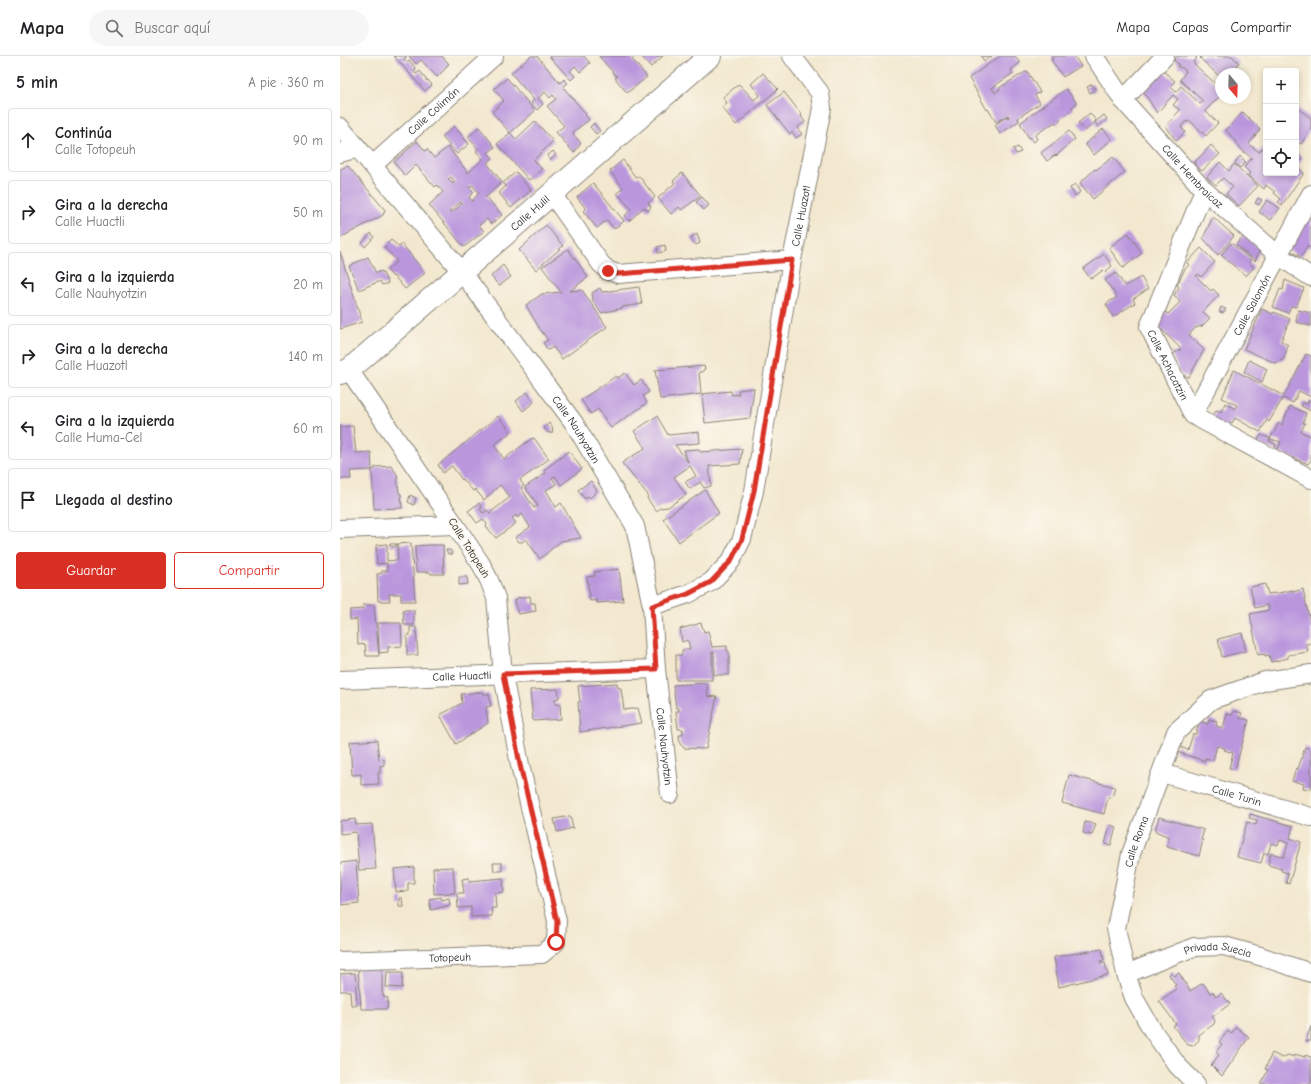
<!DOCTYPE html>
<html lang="es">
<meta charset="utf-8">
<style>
:root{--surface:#fff;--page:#f6f6f6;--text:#202124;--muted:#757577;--line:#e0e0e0;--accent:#d93025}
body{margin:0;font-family:"Comic Neue",sans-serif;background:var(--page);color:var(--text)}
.controls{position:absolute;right:12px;top:12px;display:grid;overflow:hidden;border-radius:4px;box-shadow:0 2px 6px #0003}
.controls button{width:36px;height:36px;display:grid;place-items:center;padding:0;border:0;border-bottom:1px solid var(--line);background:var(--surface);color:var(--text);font:20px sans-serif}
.compass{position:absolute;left:875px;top:12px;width:36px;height:36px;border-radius:50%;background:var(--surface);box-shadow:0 2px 6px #0003;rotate:161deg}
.stop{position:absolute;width:12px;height:12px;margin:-9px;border:3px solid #d93025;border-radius:50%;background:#fff}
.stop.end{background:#d93025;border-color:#fff;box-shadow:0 1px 4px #0008}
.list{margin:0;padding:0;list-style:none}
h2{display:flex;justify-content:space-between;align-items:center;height:52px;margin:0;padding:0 16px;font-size:17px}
h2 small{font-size:13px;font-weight:400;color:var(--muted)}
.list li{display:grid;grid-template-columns:26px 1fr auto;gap:12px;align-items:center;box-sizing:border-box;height:64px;margin:0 8px 8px;padding:0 8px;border:1px solid var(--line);border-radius:4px}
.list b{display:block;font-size:15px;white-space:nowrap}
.list p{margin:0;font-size:13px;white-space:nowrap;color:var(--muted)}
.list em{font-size:13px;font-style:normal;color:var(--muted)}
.actions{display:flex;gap:8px;padding:12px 16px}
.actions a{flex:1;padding:9px 0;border:1px solid var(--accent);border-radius:4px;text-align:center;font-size:14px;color:var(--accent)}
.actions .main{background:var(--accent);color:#fff}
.icon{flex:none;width:22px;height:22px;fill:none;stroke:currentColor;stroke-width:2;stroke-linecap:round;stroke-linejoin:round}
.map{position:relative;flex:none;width:971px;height:1028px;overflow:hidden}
header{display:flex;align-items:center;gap:24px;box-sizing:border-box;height:56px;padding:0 20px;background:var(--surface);border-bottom:1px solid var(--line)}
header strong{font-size:19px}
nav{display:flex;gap:22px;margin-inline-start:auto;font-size:14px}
.search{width:280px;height:36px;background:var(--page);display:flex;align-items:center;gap:10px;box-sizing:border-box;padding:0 14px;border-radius:22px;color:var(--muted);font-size:15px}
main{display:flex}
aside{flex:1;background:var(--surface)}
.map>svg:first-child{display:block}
.building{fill:#ba96dd;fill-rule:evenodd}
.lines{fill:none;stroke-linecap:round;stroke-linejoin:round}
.minor-casing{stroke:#888276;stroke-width:20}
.tertiary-casing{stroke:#888276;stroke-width:24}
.minor{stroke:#fff;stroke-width:18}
.tertiary{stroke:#fff;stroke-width:22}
.route{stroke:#d93025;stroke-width:5}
.labels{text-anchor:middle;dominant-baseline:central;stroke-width:3.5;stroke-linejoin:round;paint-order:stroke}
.street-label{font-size:11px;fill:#1c1c1c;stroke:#fbf7ec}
</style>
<header>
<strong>Mapa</strong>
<div class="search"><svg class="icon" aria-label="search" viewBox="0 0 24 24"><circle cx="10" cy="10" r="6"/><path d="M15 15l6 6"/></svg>Buscar aquí</div>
<nav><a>Mapa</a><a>Capas</a><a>Compartir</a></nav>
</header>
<main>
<aside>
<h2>5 min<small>A pie · 360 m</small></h2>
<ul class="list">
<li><svg class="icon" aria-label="ahead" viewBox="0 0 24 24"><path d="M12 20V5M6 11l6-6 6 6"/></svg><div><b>Continúa</b><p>Calle Totopeuh</p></div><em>90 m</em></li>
<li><svg class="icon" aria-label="right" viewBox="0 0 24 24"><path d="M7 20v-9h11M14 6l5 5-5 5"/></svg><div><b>Gira a la derecha</b><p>Calle Huactli</p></div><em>50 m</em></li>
<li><svg class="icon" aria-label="left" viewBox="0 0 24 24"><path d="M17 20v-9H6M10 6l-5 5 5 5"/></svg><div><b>Gira a la izquierda</b><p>Calle Nauhyotzin</p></div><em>20 m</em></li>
<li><svg class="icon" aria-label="right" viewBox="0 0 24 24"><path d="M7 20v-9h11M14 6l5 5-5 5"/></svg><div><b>Gira a la derecha</b><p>Calle Huazotl</p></div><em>140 m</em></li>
<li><svg class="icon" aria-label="left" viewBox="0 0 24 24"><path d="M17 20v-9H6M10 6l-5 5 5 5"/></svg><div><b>Gira a la izquierda</b><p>Calle Huma-Cel</p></div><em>60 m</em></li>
<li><svg class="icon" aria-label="arrive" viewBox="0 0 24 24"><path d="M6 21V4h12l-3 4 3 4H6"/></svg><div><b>Llegada al destino</b></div></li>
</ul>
<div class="actions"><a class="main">Guardar</a><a>Compartir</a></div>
</aside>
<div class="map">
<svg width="971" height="1028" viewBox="0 0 971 1028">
<rect width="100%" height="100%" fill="#fbf7ec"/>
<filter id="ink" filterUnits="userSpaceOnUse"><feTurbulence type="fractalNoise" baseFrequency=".025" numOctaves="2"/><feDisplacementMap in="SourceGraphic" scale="8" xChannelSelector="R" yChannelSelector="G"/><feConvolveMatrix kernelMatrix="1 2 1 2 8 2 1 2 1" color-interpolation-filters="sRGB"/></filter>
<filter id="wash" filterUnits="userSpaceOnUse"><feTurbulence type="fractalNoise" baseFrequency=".012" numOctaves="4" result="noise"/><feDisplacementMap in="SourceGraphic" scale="16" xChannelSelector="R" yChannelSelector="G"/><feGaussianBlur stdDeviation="0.9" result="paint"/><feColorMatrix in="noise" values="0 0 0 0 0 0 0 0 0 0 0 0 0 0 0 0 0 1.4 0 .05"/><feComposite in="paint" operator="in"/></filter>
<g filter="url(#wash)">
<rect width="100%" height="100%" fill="#f3e8cf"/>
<g id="blocks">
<!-- building -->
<path class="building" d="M54,0H67L64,3L66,6L69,4L76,13L74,15L76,18L80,15L87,25L88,24L92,29L85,35Z
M69,0H102L109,8L106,10L107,11L97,21L81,4L76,8Z
M191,0H197L220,27L224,23L228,27L223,31L246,58L245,59L249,64L234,75L233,78L241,87L234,97L216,76L224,70L207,50L216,43L213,39L210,42L205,36L198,42L203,48L197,54L191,47L194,44L171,17Z
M209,0H244L250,7L240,16L235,10L230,15L235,20L231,24Z
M259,0H296L292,3L307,21L287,37L275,22L277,21Z
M301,0H323L311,11Z
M641,0H652L644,5Z
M660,0H675L680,7L671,14L673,17L652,32L655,37L660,33L659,32L687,15L700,36L695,39L700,47L678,62L679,65L660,78L655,69L667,60L668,62L669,61L668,59L656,66L648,53L647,54L629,22Z
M711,0H734L741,10L723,21L711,4L713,3Z
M837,0H854L857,2L853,7L878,30L881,27V39L865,55L878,67L866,80L850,65L845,66L841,71L845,76L836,85L826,70L840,54L833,49L838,43L833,39L817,57L803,35L823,15L835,25L830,30L836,36L841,30L860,48L863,45L840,24L846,15L841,11L840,12L837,10L839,9L834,4Z
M862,0H870L871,1L873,0H892L899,7L887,18H881L880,21L860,2Z
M423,17L438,33L396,69L382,51L387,47L383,41L399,28L414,44L420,39L411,28Z
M167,22L195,55L170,77L152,56L164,45L154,33Z
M752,28L756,34L750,37L747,31Z
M726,33L737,47L732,51L733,53L719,64L720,65L717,68L715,66L695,79L697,83L694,86L690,81L689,82L680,67Z
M444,36L462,59L461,60L465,66L457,72L462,78L456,82L452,76L450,78L427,49Z
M956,51L971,62V73L961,88L956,85Z
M903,56L920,73L909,88L919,96L922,92L926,96V117H956V97L963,102L957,110L964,117L942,149L938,146L941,143L934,137L935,136L926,129L924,133L908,119L910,117L904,111L912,102L904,96L886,74Z
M750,57L756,65L745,75L738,67Z
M764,59L767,63L758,71L755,66Z
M195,65L213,85L194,104L202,113L189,124L157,88L170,77L176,83Z
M254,67L260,75L256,78L250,71Z
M114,70L129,88L117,98L102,81Z
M139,71L155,91L148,97L153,102L147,107L162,126L146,141L162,159L151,168L147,163L139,169L144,175L124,191L89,149L103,136L97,129L95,131L76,109L65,120L54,106L77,85L85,95L87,93L94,102L108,91L128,117L143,103L136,95L138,93L128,81ZM111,121L115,126L113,128L108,123ZM132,129L139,137L132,145L129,141L134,136L129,131ZM121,146L122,148L111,157L109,155Z
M763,73L772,83L754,99L745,88Z
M729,75L735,83L716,100L715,99L707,105L701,97Z
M871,89L880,98L862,115L854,107Z
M678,91L681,96L676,98L673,93Z
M213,95L216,99L210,104L207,100Z
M900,100L906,106L900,112L895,107Z
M773,101L785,116L753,143L740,127L755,113L756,114Z
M283,104L296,122L299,120L315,141L308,147L311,151L308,155L304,151L289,165L285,160L291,153L277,137L283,132L270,115Z
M880,106L889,115L894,108L918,130L899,150L886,138L893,131L883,122L876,129L867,121Z
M8,110L45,154L43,159L0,182V113Z
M176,116L191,134L171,152L159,137L166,130L163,127Z
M342,117L361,140L341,154L339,151L331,158L318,142L335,127L333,125Z
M253,127L284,165L274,173L267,164L257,172L243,155L246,153L237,141Z
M735,128L740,136L735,140L730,132Z
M362,141L369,149L364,154L356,146Z
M918,142L922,144L919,149L915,147Z
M927,144L940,152L931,164L919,156Z
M971,156V193L968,190L961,201L949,194Z
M873,161L894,180L878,199L863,182Z
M206,169L223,190L196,214L179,194Z
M31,177L34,181L25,191L22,187Z
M788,177L802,197L783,212L769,192Z
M357,178L360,187L356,189L350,182Z
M904,179L920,193L915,205L896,189Z
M51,184L59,191L62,188L85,217L65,233L54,220L53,221L47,214L57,205L44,191Z
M891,187L911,204L909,207L914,211L906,220L881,199Z
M325,189L326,195L318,197L317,191Z
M861,192L875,206L861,221L858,218L856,220L871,235L873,233L879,239L863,256L870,262L861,271L860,270L857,272L856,271L849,279L864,294L849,321L841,319L830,294L833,298L841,293L818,270L824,255L828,258L840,246L834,239L839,231L837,229L845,213L849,209L847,207Z
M228,193L248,221L230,235L242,234L267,271L222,303L213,291L208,294L203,287L208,284L199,272L186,249L202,238L221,236L202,211Z
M0,196L22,266L0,273Z
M764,198L772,210L765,216L763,214L751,223L743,213Z
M28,201L36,217L42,215L48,227L42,229L40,225L19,234L9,210Z
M163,209L171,221L159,230L151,220Z
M776,217L785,230L801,221L808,233L793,243L795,247L773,261L766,248L777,241L765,224Z
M945,224L964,232L956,251L951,250L948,257L933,251L940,233L943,234Z
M299,231L302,248L282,251L283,252L261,257L253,245L252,237L260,232L262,236Z
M881,251L886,253L883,257L879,256Z
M922,253L933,258L934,256L950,263L941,285L948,289L944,303L935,307L904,293Z
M958,254L971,257V270L956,266Z
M966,298L971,300V341L959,335L953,347L943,342L929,366L927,364L920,376L895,362L892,367L890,366L886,374L871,364L876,354L881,356L885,347L895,353L897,349L882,342L894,314L944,340Z
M909,304L927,313L922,326L904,316Z
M364,310L365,313L363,314V316H359L361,338L320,343L315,314Z
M285,317L294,329L301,324L309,336L303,340L307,347L271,372L258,353L251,358L241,344L276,320L278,322Z
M414,332L410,362L365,367L362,338L391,335L392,339L399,338L398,334Z
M187,336L194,346L183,355L176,345Z
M969,344L971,345V355L961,350L963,346L967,348Z
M950,350L966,357L963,367H965L961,376L971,380V404L968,408L916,387L921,379L930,382L929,385L936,388L935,391L938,393L941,386L930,383L939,367L942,369Z
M158,360L171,376L154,389L164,403L191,383L194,382L209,403L180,424L184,430L181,432L194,452L198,450L185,431L206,417L204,414L229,395L242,413L221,429L215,420L212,422L216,428L206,434L216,451L221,447L241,482L221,485L200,503L186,483L182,486H179L175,482L190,471L182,458L177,462L176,459L172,462L176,467L156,482L146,470L147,468L143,463L137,467L128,455L139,447L142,452L140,453L143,457L147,454L150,457L170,441L160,429L144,444L135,433L133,435L123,423L122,424L112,410L103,417L98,409Z
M317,360L328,379L359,376L360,387L335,389L348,406L344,394L359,393L360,396L402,393L400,408L369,410L371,430L364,432L360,426L350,433L345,426L356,420L350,410L334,421L346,439L328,451L320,452L316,455L307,442L308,439L282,407L305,392L294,375Z
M209,367L213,373L212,374L213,375L211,378L209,376L208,377L204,372Z
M13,370L16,397L31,396L32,414L10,415L11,423H0V371Z
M51,410L57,418L59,437L61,438L62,452L34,453L32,414L35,413V411Z
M251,425L257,435L250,442L248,440L245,443L238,434Z
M365,434L379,457L339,486L323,463Z
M70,439L76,442L74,449L68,446Z
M71,487L75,545H61V538H49L50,545H38L37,518L42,517V515H47V507L37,508L36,489L47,488V505L58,504L57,488Z
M49,488H57L56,490L52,491Z
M89,489H103L104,518H91L90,516H76L75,490Z
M106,494H110L113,498H108Z
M279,513L283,545L257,547V544L250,545L247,521L255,520L254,516Z
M119,521H127L128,528L119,529Z
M925,528L928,538L934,537V538L953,534V536L963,533L971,571V587L966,588L968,596L948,599V602L931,606L929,599L925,600V598L918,599L910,558L929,554L928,549L915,552L910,531Z
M190,540L191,547H195L196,555L178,558L175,544L177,543V542L179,541V542Z
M23,549H34L39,600H26L25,588L18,589L17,563L10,564V554L23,553Z
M63,554H74V569H64Z
M38,567H61L62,590L48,591V596L39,597Z
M361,567L364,576L368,575L372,591L387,590V595H389V619H374V596H372V624H336V599H342V594L350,593L348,584L342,586L340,573Z
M70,571H76L78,599H67V579H70Z
M902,577L906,595L882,601L878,583Z
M277,627L278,632H281L284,654L298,652L302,667L240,676L238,646H240L238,630Z
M367,627L368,641L377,640L366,693L344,692L340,688L339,679H343V673H338L336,655H339V652H336L333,629Z
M218,633L219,642L215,643V648H220L221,663L193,665L190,634Z
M143,636V638H149L151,650L146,651L148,667L116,688L100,659L122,647L121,638Z
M894,655L902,657L900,662L909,664L895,713L889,712L893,697L884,694L885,692L877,690L873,704L865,702V705L834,695L837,690L848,694L853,678H856L859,665L868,668L869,663L877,665L876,670L883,672L887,658L892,659Z
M37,684L39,704L44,703V709L40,710V717H38L39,728L21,729V718L12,719L10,686Z
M965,691L971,693V734L963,732L964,728L952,725L956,712L958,713Z
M729,719L775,731L772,742L768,741L764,758L722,747Z
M910,758L953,770L950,782L961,786L949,828L946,827L948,817L941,815L942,813L928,809L931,797L944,801L948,787L940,784L938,789L931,787L928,798L924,797L921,807L897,801L907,766L916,769L917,764L909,762Z
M230,760L233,772L217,776L214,763Z
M819,761L864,774L861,784H863L859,800L827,791L829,781L815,775Z
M15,763L16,769L32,768L36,813L19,814L16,776L0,778V765Z
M745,766L756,768L752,779L743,777Z
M770,769L776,771L771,789L765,788Z
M16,805L19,847L0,849V807Z
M153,807H162V815H154Z
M74,811V827H68V835L56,836L54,813Z
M113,811L115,837L94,838L93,812Z
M129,822V825L163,822L164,836L155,837L156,852H151L152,860L131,861V851L118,852L117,837H124L122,823Z
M101,841L102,844L109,842L110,849L91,854L89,843Z
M59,842H62L63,850H59Z
M762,893L764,904L760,905L761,908L765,907L768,919L719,931L714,901Z
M42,909V936L44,941L48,942L47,953H21L18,911Z
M47,916H63L62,932L46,931Z
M832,916L834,920L839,917L850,935L863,927L870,937L873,936L876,941L881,937L890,948L872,961L875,964L874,968L859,979V984L853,990L848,989L833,970L836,968L819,945L837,933L834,930L836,929L829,919Z
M15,917L17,949H11L10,935H0V918Z
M971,970V985H966Z
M896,971L909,981L882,1020L871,1009L879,999L876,996L882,988L879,986L888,975L891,978Z
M932,997L942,1002L948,999L954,1001V998L965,1001V999L971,1001V1028H921L928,1014L925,1013Z"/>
</g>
</g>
<g filter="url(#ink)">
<use href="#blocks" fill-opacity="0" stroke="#888276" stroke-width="1"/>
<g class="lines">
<!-- minor casing -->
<g class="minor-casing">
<g id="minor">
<path id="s1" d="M754,0L783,44L864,134L939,200L971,221"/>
<path d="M783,44L825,0"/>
<path id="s2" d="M0,71L122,216L234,367L295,470L312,550L316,613L330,738"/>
<path d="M0,97L18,92"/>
<path id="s3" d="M33,109L154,0"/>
<path id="s4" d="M864,134L809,271L853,359L971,423"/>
<path d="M212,138L261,208L269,215L278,218L452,204"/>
<path id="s5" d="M853,359L971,138"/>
<path d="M0,473L115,469"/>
<path id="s6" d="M312,550L348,538L371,526L391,505L402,483L414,435L452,204L482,52L480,37L452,0"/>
<path id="s7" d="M0,624L316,613"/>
<path id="s8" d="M822,717L971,761"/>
<path id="s9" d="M0,905L202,898L216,886L217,865L180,709L163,619L156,542L149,524L141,508L115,469L9,314"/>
<path id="s10" d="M786,918L854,891L884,890L920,900L971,917"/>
<path id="s11" d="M856,1028L837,1009L813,975L794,942L786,918L776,872L791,798L836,676L871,644L925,625L971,618"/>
</g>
</g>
<!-- tertiary casing -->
<g class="tertiary-casing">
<g id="tertiary">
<path id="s12" d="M0,317L9,314L370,0"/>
</g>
</g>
<!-- minor -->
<use href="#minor" class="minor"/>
<!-- tertiary -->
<use href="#tertiary" class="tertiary"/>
</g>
</g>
<g class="lines" filter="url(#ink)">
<!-- route -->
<path class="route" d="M216,886L217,865L180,709L163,618L316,613L312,550L348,538L371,526L391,505L402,483L414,435L452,204L278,218L268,215"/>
</g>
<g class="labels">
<!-- street labels -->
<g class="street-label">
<text stroke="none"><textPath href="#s3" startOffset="81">Calle Colimán</textPath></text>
<text stroke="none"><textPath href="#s1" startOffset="156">Calle Hembraicaz</textPath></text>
<text stroke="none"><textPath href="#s12" startOffset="249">Calle Hulil</textPath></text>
<text stroke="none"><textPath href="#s6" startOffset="446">Calle Huazotl</textPath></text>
<text stroke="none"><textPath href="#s5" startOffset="125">Calle Salomón</textPath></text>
<text stroke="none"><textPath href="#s4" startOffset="190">Calle Achacatzin</textPath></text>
<text stroke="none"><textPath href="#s2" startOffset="384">Calle Nauhyotzin</textPath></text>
<text transform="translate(129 492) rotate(58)">Calle Totopeuh</text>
<text stroke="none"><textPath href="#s7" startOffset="122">Calle Huactli</textPath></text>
<text stroke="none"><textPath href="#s2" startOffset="720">Calle Nauhyotzin</textPath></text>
<text stroke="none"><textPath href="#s8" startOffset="78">Calle Turin</textPath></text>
<text stroke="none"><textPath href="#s11" startOffset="268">Calle Roma</textPath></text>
<text stroke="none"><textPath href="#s10" startOffset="97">Privada Suecia</textPath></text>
<text stroke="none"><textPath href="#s9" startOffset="110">Totopeuh</textPath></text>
</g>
</g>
</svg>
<div class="controls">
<button>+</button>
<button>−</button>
<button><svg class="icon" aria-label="locate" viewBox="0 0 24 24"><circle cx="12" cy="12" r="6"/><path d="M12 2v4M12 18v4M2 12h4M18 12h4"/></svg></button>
</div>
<svg class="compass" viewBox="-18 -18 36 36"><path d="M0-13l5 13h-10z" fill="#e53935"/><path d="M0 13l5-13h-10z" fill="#757577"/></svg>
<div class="stop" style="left:216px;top:886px"></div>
<div class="stop end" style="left:268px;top:215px"></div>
</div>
</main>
